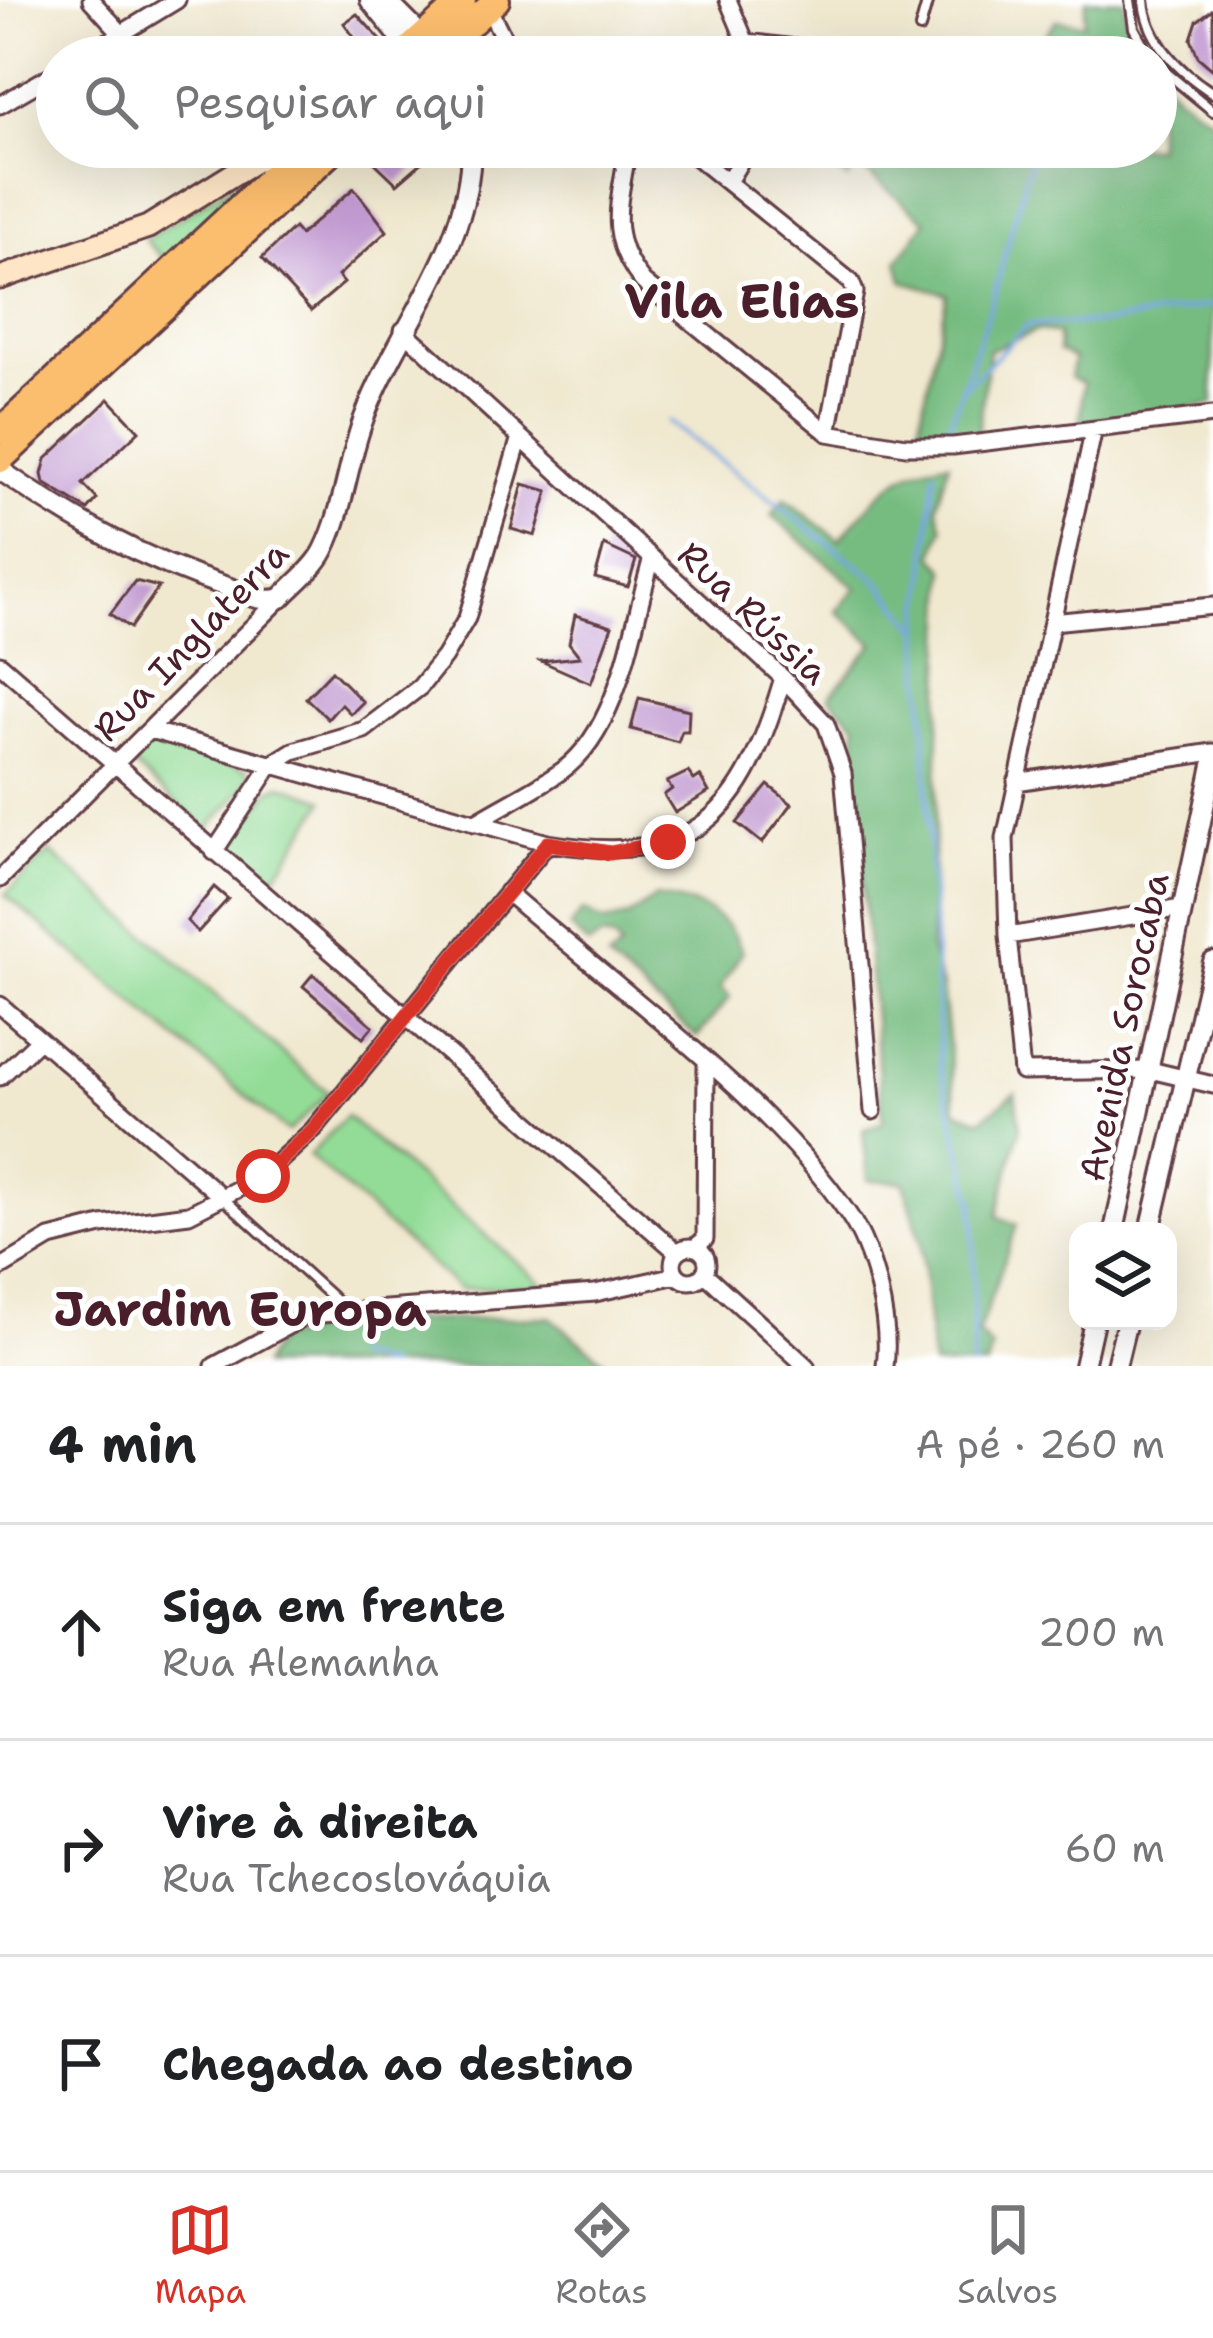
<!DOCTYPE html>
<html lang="pt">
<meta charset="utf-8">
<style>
:root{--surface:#fff;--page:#f2f2f2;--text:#202124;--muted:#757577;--line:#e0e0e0;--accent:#d93025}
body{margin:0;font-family:"Shantell Sans",sans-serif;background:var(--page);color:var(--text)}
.controls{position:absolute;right:36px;bottom:36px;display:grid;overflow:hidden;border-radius:24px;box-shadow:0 12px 48px #0002}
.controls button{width:108px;height:108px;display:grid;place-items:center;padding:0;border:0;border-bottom:3px solid var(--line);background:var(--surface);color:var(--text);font:60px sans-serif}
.stop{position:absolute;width:36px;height:36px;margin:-27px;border:9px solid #d93025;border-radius:50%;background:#fff}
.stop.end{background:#d93025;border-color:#fff;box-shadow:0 3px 12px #0008}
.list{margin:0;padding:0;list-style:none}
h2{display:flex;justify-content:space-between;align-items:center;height:156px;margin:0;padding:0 48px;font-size:51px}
h2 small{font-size:39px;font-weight:400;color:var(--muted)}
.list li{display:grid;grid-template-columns:78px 1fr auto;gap:36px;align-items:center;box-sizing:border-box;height:216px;padding:0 48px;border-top:3px solid var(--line)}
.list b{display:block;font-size:45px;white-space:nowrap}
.list p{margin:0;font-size:39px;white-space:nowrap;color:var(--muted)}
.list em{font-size:39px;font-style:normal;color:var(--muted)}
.icon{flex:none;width:66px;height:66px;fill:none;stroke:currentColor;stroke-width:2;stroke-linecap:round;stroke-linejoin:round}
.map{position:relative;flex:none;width:1213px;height:1366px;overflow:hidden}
.search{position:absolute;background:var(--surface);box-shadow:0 12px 48px #0002;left:36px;right:36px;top:36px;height:132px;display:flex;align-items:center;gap:30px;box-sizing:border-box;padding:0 42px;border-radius:66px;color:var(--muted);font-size:45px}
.sheet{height:804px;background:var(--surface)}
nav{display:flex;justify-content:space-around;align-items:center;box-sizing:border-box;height:168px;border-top:3px solid var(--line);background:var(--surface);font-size:33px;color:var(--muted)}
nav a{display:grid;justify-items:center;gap:6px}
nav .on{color:var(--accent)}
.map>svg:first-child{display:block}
.green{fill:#93dc97;stroke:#6e7e61;stroke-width:3}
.forest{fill:#76bc80;stroke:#606e56;stroke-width:3}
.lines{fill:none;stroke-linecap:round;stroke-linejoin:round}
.stream{stroke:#78a6e1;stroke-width:4.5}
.building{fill:#c29bd2}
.service-casing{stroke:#633d44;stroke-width:14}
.minor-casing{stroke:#633d44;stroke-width:21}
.tertiary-casing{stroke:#633d44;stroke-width:24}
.secondary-casing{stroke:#633d44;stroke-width:27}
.primary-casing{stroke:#633d44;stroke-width:30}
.service{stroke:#fff;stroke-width:8}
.minor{stroke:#fff;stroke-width:15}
.tertiary{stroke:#fff;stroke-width:18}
.secondary{stroke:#fde5c5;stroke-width:21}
.primary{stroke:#fbbd6e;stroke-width:24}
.route{stroke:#d93025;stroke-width:15}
.labels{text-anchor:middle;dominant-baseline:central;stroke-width:10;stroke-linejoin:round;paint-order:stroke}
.street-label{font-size:36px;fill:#4a1f2b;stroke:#fff}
.district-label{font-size:48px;font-weight:bold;fill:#4a1f2b;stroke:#fff}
</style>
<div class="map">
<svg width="1213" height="1366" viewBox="0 0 1213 1366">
<rect width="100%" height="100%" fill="#fff"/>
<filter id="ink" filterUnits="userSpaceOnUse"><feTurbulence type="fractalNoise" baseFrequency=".00833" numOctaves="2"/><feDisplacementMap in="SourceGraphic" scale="24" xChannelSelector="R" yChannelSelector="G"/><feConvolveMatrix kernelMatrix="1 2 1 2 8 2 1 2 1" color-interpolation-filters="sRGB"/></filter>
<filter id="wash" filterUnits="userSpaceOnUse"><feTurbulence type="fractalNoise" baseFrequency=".004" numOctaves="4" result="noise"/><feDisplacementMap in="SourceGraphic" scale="48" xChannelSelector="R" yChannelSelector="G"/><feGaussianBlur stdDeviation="2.7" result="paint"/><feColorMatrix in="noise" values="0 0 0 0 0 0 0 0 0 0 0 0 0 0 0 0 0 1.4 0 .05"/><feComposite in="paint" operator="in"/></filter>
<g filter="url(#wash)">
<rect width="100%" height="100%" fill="#f0e8cf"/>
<!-- green -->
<path class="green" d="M288,149L167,262L145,240Z
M158,743L248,769L252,778L207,830L133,765L144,746Z
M282,785L325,800L274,879L231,844L270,790Z
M50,852L329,1093L288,1132L5,895Z
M346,1116L545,1286L459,1289L309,1156Z"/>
<!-- forest -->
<path class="forest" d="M1086,0H1124L1127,26L1144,57H1029L1056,20L1084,24Z
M1156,71L1177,95L1213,120V404L1080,425L1083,383L1070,377L1074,359L1059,351L1058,334L1038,330L989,350L978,435L916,441L947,294L903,281L898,261L926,221L858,165L847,179L813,147H910L908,153L927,162L942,147H1156Z
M949,462L937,506L943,528L934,555L946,570L930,949L942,986L956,1110L981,1120L1015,1093L1020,1128L997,1216L1017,1225L978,1334L992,1348L987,1366H932L921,1243L904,1182L868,1180L863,1130L883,1122L856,809V724L829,697L874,644L837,611L856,588L772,515L785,499L839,540C876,500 892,468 949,462Z
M656,897C696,902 727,911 742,952L720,988L730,997L697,1037L608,960L621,948L614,939L602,937L588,945L570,927L583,911L605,922L628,917Z
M550,1317L611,1366H262L276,1341L331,1326L382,1321Z"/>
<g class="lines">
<!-- stream -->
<path class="stream" d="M1099,57L1107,46
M964,388L1028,325L1106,323L1213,305
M669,422L877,580L918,628
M944,441L992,302L1034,147
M935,472L920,630L940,1067L974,1204L973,1366
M353,1356L388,1366"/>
</g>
<g id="blocks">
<!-- building -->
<path class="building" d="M1213,9V70L1198,57L1191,39L1197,21Z
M357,14L387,47L381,57H368L344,23Z
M387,147H440L397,184L373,161Z
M354,188L387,231L338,276L344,283L311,311L262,258L294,228L300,235Z
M109,399L139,431L83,484L97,499L88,510L44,483L42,474L46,459Z
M523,484L548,491L535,536L511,529Z
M604,545L636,560L628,587L595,578Z
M135,581L159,587L130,628L110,614Z
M575,615L612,626L591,683L541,661L580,657L569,643Z
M332,671L363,702L351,714L341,704L328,719L306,698Z
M639,698L689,710L688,731H682L678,742L631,729Z
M688,772L694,780L700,776L709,792L675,813L664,795L672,789L667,782Z
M768,785L792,804L762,843L737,823Z
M214,887L228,899L198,932L187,921Z
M313,974L373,1026L363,1038L303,986Z"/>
</g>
</g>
<g filter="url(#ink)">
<use href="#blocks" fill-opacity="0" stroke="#633d44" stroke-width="3"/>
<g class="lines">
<!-- service casing -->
<g class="service-casing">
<path id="service" d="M1130,0L1134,28L1150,57
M1144,0C1147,41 1180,72 1213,93
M920,28L928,0
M1156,64L1213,111
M224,1199L344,1308"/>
</g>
<!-- minor casing -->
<g class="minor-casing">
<path id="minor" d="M91,0L122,34
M728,0L752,57
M488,7L502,35L504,57
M83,57L177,0
M689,57L747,42L871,57
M0,105L57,72
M628,147C620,202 605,236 643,282L828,433L906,446H953L1213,415
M684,147L851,282L855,292L828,433
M729,180L749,147
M403,330L783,678L826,724L843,773L873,1111
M1093,433L1005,838L1008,936L1022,1072L1150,1070L1213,1085
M1052,622L1213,606
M0,664L677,1252
M150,730L548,843C697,867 742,816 783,678
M1016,782L1213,752
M474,823C503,805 535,790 563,770C621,727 632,624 652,558
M214,852L272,764L293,751L364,730L420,687L444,657L467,618L520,437
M0,879L281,598
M507,892C616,988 769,1096 849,1215C874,1252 891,1322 885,1366
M1008,936L1182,908
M0,1005L223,1198
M0,1077L39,1040
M673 1264a17 17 0 1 1 34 0a17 17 0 1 1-34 0Z
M695,1247L705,1239L706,1065
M0,1268L50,1238L102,1225L189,1214L263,1176L313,1130L548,843
M704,1273L806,1366
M214,1366L308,1315L595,1293L677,1275"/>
</g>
<!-- tertiary casing -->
<g class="tertiary-casing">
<path id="tertiary" d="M370,0L399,36L404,53
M386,0L431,45
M0,470C73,521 142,559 227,587C244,593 263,604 281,598C295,583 315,568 324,550C344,510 348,460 364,418C398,327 471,247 471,147
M1114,1231L1213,765
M1150,1231L1213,962
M1084,1366L1094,1321
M1116,1366L1127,1321"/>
</g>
<!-- secondary casing -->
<g class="secondary-casing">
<path id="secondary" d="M0,278L148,227L277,147"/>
</g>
<!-- primary casing -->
<g class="primary-casing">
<path id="primary" d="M400,57L463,0
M434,57L497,0
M0,431L303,147
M0,460L337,147"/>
</g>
<!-- service -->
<use href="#service" class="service"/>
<!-- minor -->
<use href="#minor" class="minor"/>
<!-- tertiary -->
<use href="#tertiary" class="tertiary"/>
<!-- secondary -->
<use href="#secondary" class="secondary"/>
<!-- primary -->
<use href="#primary" class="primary"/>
</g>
</g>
<g class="lines" filter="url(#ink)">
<!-- route -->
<path class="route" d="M263,1176L313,1130L548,843L610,853L668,842"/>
</g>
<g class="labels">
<!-- street labels -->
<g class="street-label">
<text transform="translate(753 613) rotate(43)">Rua Rússia</text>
<text transform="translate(191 641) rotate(-46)">Rua Inglaterra</text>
<text transform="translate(1124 1027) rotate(-78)">Avenida Sorocaba</text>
</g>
<!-- district labels -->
<g class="district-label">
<text x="742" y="301">Vila Elias</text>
<text x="240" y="1309">Jardim Europa</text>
</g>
</g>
</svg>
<div class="controls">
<button><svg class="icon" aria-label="layers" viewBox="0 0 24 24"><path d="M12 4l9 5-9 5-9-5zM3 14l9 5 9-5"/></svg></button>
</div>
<div class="stop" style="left:263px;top:1176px"></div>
<div class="stop end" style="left:668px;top:842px"></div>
<div class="search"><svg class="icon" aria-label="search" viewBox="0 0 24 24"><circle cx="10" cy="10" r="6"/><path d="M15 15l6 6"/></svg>Pesquisar aqui</div>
</div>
<section class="sheet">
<h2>4 min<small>A pé · 260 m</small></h2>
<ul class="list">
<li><svg class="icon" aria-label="ahead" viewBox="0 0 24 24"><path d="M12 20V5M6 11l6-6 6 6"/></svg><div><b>Siga em frente</b><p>Rua Alemanha</p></div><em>200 m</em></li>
<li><svg class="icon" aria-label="right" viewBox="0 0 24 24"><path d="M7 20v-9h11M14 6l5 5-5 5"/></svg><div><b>Vire à direita</b><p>Rua Tchecoslováquia</p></div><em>60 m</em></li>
<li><svg class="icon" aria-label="arrive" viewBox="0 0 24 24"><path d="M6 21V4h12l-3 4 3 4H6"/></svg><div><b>Chegada ao destino</b></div></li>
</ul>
</section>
<nav>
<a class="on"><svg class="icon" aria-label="map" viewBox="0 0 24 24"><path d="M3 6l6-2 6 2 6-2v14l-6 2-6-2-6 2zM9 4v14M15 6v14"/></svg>Mapa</a>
<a><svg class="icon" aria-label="directions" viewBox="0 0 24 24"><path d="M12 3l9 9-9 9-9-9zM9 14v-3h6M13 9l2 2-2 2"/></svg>Rotas</a>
<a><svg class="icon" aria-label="saved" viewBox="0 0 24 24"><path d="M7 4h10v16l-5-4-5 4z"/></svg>Salvos</a>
</nav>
